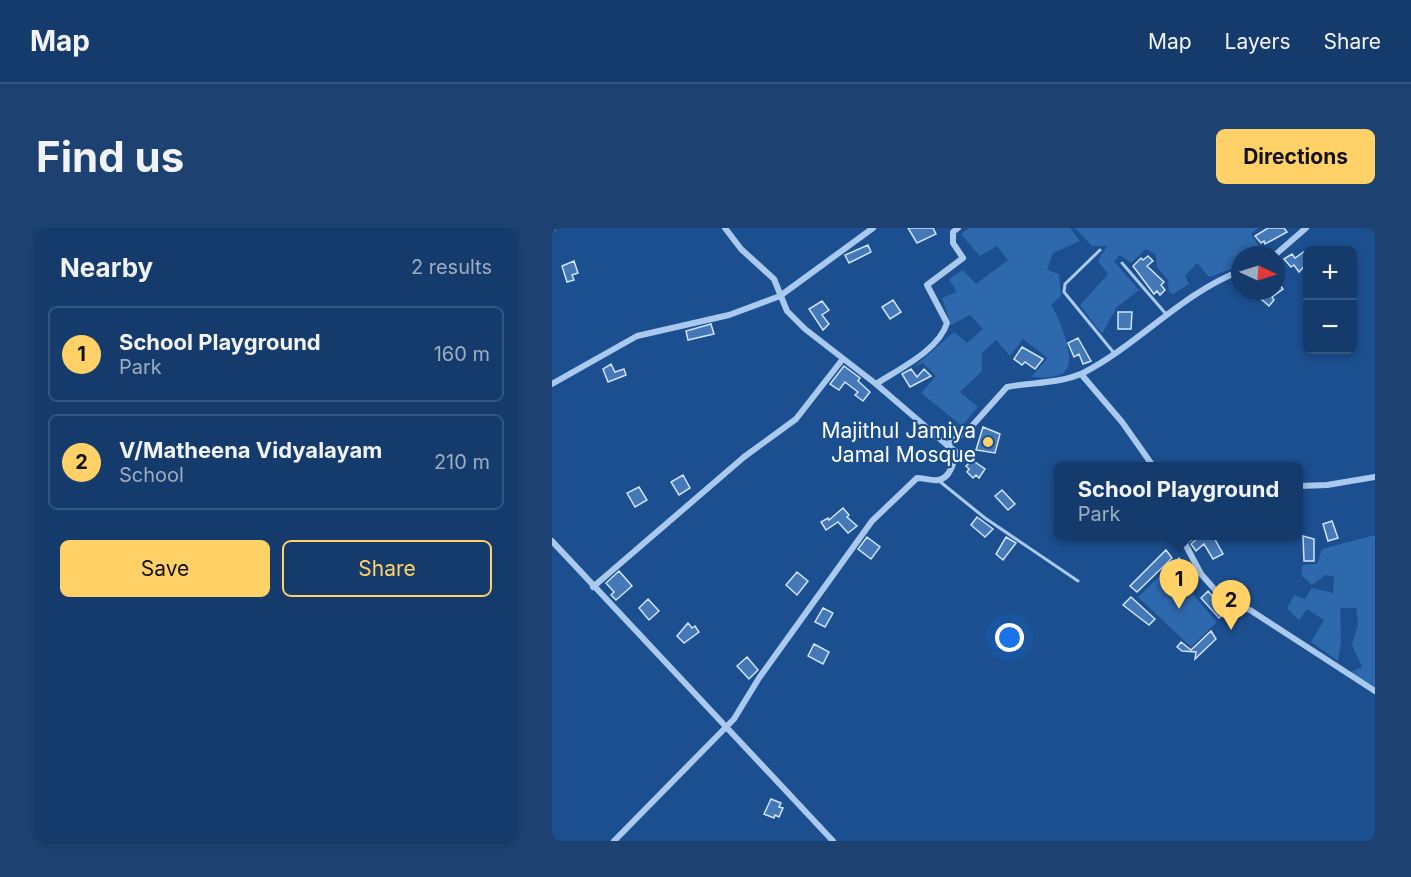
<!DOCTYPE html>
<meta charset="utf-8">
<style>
:root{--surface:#143b6b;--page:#1d4271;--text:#f1f3f6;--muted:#9dadc1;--line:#33557e;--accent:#ffd166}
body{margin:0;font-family:Inter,sans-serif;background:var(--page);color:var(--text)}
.controls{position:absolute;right:18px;top:18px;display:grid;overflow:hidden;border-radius:9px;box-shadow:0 3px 9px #0003}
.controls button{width:54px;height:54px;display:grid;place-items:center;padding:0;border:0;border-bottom:2px solid var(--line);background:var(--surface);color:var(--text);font:30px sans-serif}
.compass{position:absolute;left:679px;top:18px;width:54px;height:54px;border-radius:50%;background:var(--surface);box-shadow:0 3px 9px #0003;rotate:94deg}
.you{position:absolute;left:458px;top:410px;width:21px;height:21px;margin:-15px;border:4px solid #fff;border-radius:50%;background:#1a73e8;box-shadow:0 0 0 9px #1a73e833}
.badge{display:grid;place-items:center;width:39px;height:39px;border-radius:50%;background:var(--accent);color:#111;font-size:20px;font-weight:700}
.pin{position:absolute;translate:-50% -50px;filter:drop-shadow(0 2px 3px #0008)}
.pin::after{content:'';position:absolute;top:32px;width:21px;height:18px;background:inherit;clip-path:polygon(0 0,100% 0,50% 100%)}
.popup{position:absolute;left:502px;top:234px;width:249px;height:78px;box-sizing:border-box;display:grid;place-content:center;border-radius:9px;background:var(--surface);filter:drop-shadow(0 2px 4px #0005);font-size:20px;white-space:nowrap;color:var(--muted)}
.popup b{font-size:22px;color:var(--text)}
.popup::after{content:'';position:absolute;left:50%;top:100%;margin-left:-12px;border:12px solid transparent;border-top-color:var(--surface)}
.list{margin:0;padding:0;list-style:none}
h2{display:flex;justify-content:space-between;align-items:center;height:78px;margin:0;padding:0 24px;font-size:26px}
h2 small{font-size:20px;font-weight:400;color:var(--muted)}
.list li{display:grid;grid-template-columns:39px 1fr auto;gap:18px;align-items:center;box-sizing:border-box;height:96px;margin:0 12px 12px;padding:0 12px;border:2px solid var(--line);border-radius:9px}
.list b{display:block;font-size:22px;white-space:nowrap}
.list p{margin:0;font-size:20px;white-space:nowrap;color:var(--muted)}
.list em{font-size:20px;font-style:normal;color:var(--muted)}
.actions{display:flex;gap:12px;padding:18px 24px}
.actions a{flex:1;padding:14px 0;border:2px solid var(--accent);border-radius:9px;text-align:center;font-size:21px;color:var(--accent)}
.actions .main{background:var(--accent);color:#111}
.map{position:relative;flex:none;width:823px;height:613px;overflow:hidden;border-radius:9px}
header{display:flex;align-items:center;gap:36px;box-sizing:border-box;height:84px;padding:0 30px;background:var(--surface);border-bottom:2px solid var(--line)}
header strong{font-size:28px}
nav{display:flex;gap:33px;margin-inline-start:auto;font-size:21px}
.intro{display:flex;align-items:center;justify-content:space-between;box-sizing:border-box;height:144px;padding:0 36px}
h1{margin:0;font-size:42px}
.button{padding:15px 27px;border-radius:9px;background:var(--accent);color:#111;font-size:21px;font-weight:700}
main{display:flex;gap:36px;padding:0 36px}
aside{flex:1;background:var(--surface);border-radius:9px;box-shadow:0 3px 9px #0003}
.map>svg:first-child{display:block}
.green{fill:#2e69ad}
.building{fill:#4478b7;stroke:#cfe3fa;stroke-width:1.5}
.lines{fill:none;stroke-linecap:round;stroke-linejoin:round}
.lane{stroke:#a9c9ee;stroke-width:3}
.street{stroke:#a9c9ee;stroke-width:6}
.poi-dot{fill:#ffd166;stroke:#1b4f8f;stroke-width:2}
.labels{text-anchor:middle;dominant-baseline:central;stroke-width:4.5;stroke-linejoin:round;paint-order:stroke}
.poi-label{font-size:21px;fill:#fff;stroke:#1b4f8f;text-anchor:end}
</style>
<header>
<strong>Map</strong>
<nav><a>Map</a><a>Layers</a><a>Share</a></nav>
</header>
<div class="intro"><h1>Find us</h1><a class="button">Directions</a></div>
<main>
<aside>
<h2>Nearby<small>2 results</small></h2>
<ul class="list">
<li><span class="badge">1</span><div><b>School Playground</b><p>Park</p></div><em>160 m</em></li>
<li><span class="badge">2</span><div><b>V/Matheena Vidyalayam</b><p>School</p></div><em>210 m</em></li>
</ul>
<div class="actions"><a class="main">Save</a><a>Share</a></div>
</aside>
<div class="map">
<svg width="823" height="613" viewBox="0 0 823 613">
<rect width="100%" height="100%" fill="#1b4f8f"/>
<!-- green -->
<path class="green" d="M417,0H518L528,13L501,25L495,42L507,46L509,68L499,77C507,90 511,101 515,116C523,148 508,151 479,149L496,130L471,111L458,128L444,112L430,125V143L408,164L426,179L410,198L369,165L384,148L371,135L362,139L402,104L415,115L431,101L418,87L399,97L390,70L405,64L397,51L411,42L424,56L456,32L445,18L428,28L409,6Z
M523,0H706L699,6L713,27H688V38L657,49L645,35L633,48L637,56L621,66L617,64L616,52L605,39L604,27L594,21L579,35L568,27L562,33L587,62L565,79L550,106L528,77L556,46L546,33L555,18H540Z
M823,307V459L798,444L810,439L800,417L806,396L804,380H788L789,414L786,433L759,414L772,392L755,381L747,392L735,380L742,367L753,371L760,360L781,365L782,349L773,347L760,357L750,348V337L765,336L770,321Z
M617,339L665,394L639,419L586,369Z"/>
<!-- building -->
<path class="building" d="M356,0H381L384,6L365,15Z
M716,0H732L735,4L713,16L712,13L709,15L703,8Z
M316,17L319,24L297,35L293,27Z
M753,23L756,34L747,44L742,37L739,39L732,31L740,26L743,30Z
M596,28L601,33L595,38L612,54L609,57L613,62L608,67L605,63L602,66L581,38L589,30L591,32Z
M22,33L26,45L20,47L22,52L15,54L10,38Z
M724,52L731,61L720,69L722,72L717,78L700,63H724Z
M341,72L349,84L338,91L330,79Z
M270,73L277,82L270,87L277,96L271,102L257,81Z
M566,84H580L579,101H566Z
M159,96L162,106L136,112L134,103Z
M526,110L539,133L531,136L527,126L522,129L516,115Z
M470,119L491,131L483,141L473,134L470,137L462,131Z
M59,136L63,144L72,141L74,147L56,154L51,141Z
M292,138L308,150L306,153L318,164L311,173L303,167L306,164L293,154L287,162L278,156Z
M359,141L365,149L372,141L379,148L358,159L350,146Z
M431,199L448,206L443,225L424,222Z
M420,232L433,241L427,250L424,247L421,250L415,244L417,241L414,238Z
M131,247L138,260L127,267L119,254Z
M87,259L95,272L83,279L75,265Z
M450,262L463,276L456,282L443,268Z
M291,280L297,287L295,289L305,298L296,305L286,294L274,302L269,294L276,290L277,292Z
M425,289L441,301L433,309L419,297Z
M780,293L786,310L776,313L771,296Z
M648,308H661L671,326L661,331L652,316L644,323L639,316Z
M751,308L762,311V333H752Z
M315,309L328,319L319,331L306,321Z
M454,309L464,315L451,332L444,326Z
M614,322L620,330L585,364L578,358Z
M627,330L645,351L640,356L621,336Z
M67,343L80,358L64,372L59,367L62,364L54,355Z
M245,344L256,353L245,367L234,357Z
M656,363L674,384L667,390L649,370Z
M579,369L603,391L597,397L571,377Z
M96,371L107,383L97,392L87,380Z
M271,380L281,385L273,399L263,394Z
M136,395L140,400L143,398L147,404L132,415L125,408Z
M659,403L664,411L643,431L644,424L630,423L625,419L629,414L639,422Z
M262,416L277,424L271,436L256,428Z
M195,429L206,442L197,451L185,438Z
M219,571L229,575L227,579L231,580L227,589L223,587L222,590L212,586Z"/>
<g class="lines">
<!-- lane -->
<path class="lane" d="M548,22L513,56L512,64L562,125
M570,35L614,86
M386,252L433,290L526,353"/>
<!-- street -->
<path class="street" d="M173,0L189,21L222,51L235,83L253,101L324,156L395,217L419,199L455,159C480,154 507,156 531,145C587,116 629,66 688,43
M0,1L2,0
M723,27L754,0
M529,146L570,194L601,238
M0,156L85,108L177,87L228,68L321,0
M324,156C347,141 387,122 395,95L375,57L411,30L401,15V4L406,0
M747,258L775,257L823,249
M629,308L649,346L673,373L698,382L823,463
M0,313L281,613
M632,315L641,308
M41,359L192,229L244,191L290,132
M62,613L182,491L207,450L320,293L365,250C372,250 380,253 386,252C398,251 403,233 403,223L395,217"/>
</g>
<!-- markers -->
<circle class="poi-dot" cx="436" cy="214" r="6"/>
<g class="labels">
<!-- poi labels -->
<g class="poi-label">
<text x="424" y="202">Majithul Jamiya<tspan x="424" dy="24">Jamal Mosque</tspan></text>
</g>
</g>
</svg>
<div class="controls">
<button>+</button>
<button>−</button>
</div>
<svg class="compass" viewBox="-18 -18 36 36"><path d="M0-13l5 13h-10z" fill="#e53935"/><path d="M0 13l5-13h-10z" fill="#9dadc1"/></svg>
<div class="you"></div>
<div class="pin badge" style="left:627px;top:381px">1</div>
<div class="popup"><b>School Playground</b>Park</div>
<div class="pin badge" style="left:679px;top:402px">2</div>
</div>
</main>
